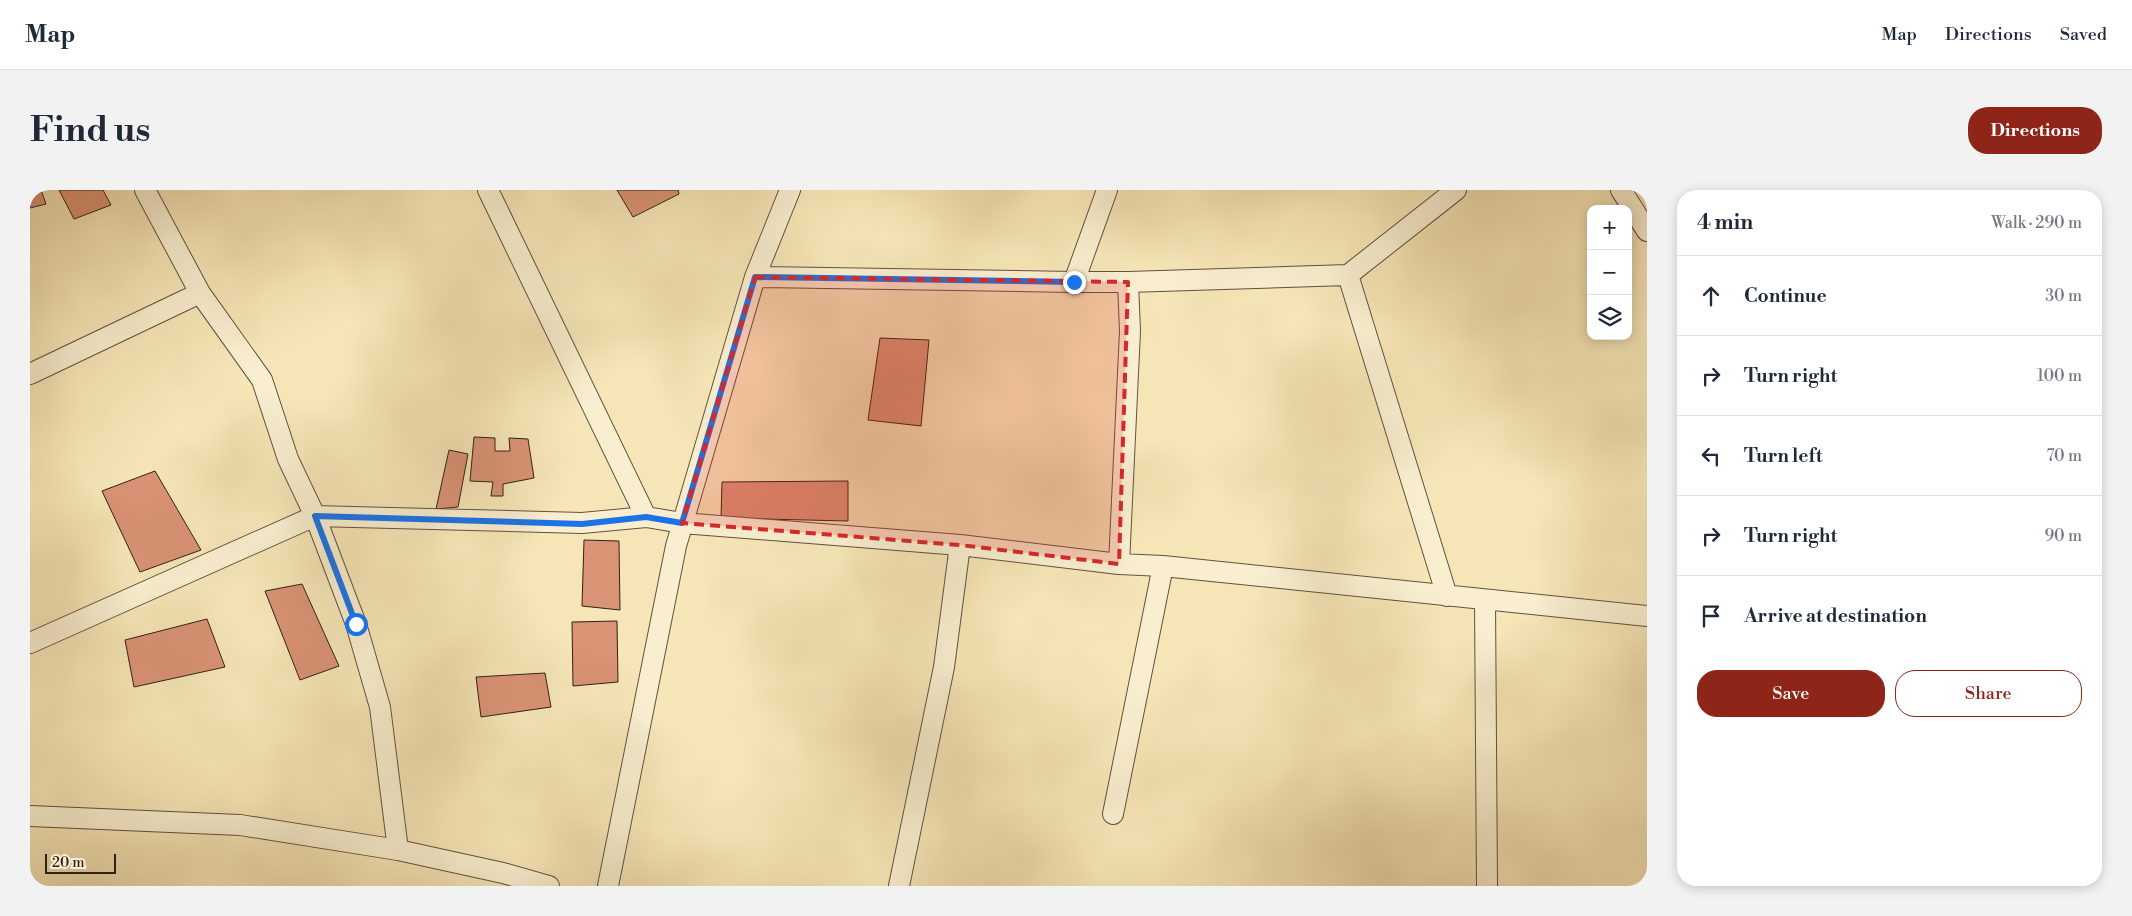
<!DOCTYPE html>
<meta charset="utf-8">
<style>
:root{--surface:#fff;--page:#f2f2f3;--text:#1f2937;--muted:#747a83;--line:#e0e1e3;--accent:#8f2418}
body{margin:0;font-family:"Libre Bodoni",serif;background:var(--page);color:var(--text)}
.controls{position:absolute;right:15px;top:15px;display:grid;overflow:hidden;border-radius:10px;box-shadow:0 2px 12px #0003}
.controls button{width:45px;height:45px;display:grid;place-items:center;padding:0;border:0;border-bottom:1px solid var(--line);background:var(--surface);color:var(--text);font:25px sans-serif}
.scale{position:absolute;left:15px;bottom:12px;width:71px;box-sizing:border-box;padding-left:5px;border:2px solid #2e2115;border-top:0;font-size:14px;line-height:18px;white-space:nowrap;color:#2e2115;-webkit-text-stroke:4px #f9efd0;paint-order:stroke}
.stop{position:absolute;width:15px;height:15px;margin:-11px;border:4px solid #1a73e8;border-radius:50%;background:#fff}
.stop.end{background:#1a73e8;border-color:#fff;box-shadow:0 1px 5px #0008}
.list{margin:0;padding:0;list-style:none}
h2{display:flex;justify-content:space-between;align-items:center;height:65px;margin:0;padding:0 20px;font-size:21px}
h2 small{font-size:16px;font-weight:400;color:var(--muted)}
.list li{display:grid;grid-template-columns:32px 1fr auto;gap:15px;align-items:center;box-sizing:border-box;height:80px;padding:0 20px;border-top:1px solid var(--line)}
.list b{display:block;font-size:19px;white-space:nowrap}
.list em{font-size:16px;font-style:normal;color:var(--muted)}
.actions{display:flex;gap:10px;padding:15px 20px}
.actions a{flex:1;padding:11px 0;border:1px solid var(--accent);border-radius:20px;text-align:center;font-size:18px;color:var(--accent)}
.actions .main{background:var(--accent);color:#fff}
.icon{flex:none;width:28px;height:28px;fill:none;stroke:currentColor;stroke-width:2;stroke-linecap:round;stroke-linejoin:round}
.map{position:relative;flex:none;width:1617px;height:696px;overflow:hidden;border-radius:20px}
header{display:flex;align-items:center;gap:30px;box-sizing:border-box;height:70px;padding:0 25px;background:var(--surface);border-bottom:1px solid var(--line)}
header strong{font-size:24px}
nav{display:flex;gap:28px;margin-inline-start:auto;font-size:18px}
.intro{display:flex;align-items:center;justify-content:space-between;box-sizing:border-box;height:120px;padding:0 30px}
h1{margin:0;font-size:35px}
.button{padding:12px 22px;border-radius:20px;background:var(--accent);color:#fff;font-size:18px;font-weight:700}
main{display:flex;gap:30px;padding:0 30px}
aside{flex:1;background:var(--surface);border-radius:20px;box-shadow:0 2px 12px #0003}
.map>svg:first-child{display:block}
.building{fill:#da9375;stroke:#2e2115}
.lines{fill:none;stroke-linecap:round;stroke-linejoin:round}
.minor-casing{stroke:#60523e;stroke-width:22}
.minor{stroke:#f9efd0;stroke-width:20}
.route{stroke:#1a73e8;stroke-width:6}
.marked{fill:#d62828;fill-opacity:0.2;stroke:#d62828;stroke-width:4;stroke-dasharray:10 6;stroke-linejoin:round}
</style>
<header>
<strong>Map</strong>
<nav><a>Map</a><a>Directions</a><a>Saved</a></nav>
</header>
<div class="intro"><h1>Find us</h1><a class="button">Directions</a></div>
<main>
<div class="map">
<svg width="1617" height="696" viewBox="0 0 1617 696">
<rect width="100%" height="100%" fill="#f6e6b7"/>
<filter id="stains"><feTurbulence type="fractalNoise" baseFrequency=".004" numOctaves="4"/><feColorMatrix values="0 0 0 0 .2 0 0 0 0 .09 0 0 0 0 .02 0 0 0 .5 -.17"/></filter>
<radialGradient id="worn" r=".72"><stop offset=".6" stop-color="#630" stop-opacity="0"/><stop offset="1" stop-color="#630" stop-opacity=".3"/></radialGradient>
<!-- building -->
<path class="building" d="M0,0H11L16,14L0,18Z
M29,0H73L81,15L44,29Z
M587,0H648L649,4L603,27Z
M850,148L899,150L891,236L838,230Z
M444,247L465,248V261H480L479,248L498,249L504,288L473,294V306H461L463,292L440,291Z
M419,260L438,264L428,317L406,319Z
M125,281L171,360L110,382L72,301Z
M818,291V331L691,328L692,292Z
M554,350L589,351L590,420L552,416Z
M272,394L309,476L270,490L235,401Z
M177,429L195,477L104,497L95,450Z
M587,431L588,492L543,496L542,432Z
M515,483L521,517L451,527L446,487Z"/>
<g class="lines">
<!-- minor casing -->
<g class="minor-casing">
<path id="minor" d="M115,0L170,103L232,190L258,269L285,326L326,434L350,517L368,660
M458,0L616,327L652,333L930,355L1089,374L1133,376L1617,426
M1591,0L1617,41
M1318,85L1417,406
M725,87L1044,92L1077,0
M1044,92H1098L1318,85L1426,0
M0,184L170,103
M1089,374L1100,141L1098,92
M1455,410L1457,696
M0,453L285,326L552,333L616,327
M1083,624L1133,376
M0,626L210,635L368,660L473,683L519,696
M578,696L646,356L725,87L760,0
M869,696L914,477L930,355"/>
</g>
<!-- minor -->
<use href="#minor" class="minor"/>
</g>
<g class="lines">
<!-- route -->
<path class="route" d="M326,434L285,326L552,334L616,327L652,333L725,87L1044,92"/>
</g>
<!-- marked area -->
<path class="marked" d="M725,87L1098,92L1089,374L930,355L652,333Z"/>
<rect width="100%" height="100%" filter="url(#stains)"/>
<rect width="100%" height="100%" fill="url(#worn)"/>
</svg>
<div class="controls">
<button>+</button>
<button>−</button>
<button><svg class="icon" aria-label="layers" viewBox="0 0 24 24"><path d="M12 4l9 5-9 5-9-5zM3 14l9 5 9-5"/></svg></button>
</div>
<div class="scale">20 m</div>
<div class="stop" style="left:326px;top:434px"></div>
<div class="stop end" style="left:1044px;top:92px"></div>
</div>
<aside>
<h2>4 min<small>Walk · 290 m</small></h2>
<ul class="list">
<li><svg class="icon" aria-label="ahead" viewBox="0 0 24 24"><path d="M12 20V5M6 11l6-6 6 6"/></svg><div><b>Continue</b></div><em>30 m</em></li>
<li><svg class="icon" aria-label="right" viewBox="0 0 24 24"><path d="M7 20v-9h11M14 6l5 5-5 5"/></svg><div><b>Turn right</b></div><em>100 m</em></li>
<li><svg class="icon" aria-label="left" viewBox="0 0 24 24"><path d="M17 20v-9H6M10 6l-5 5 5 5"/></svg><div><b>Turn left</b></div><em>70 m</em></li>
<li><svg class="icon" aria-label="right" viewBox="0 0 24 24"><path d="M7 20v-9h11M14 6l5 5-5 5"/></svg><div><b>Turn right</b></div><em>90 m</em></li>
<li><svg class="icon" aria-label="arrive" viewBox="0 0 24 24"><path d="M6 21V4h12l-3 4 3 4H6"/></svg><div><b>Arrive at destination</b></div></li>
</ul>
<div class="actions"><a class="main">Save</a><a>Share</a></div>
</aside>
</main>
